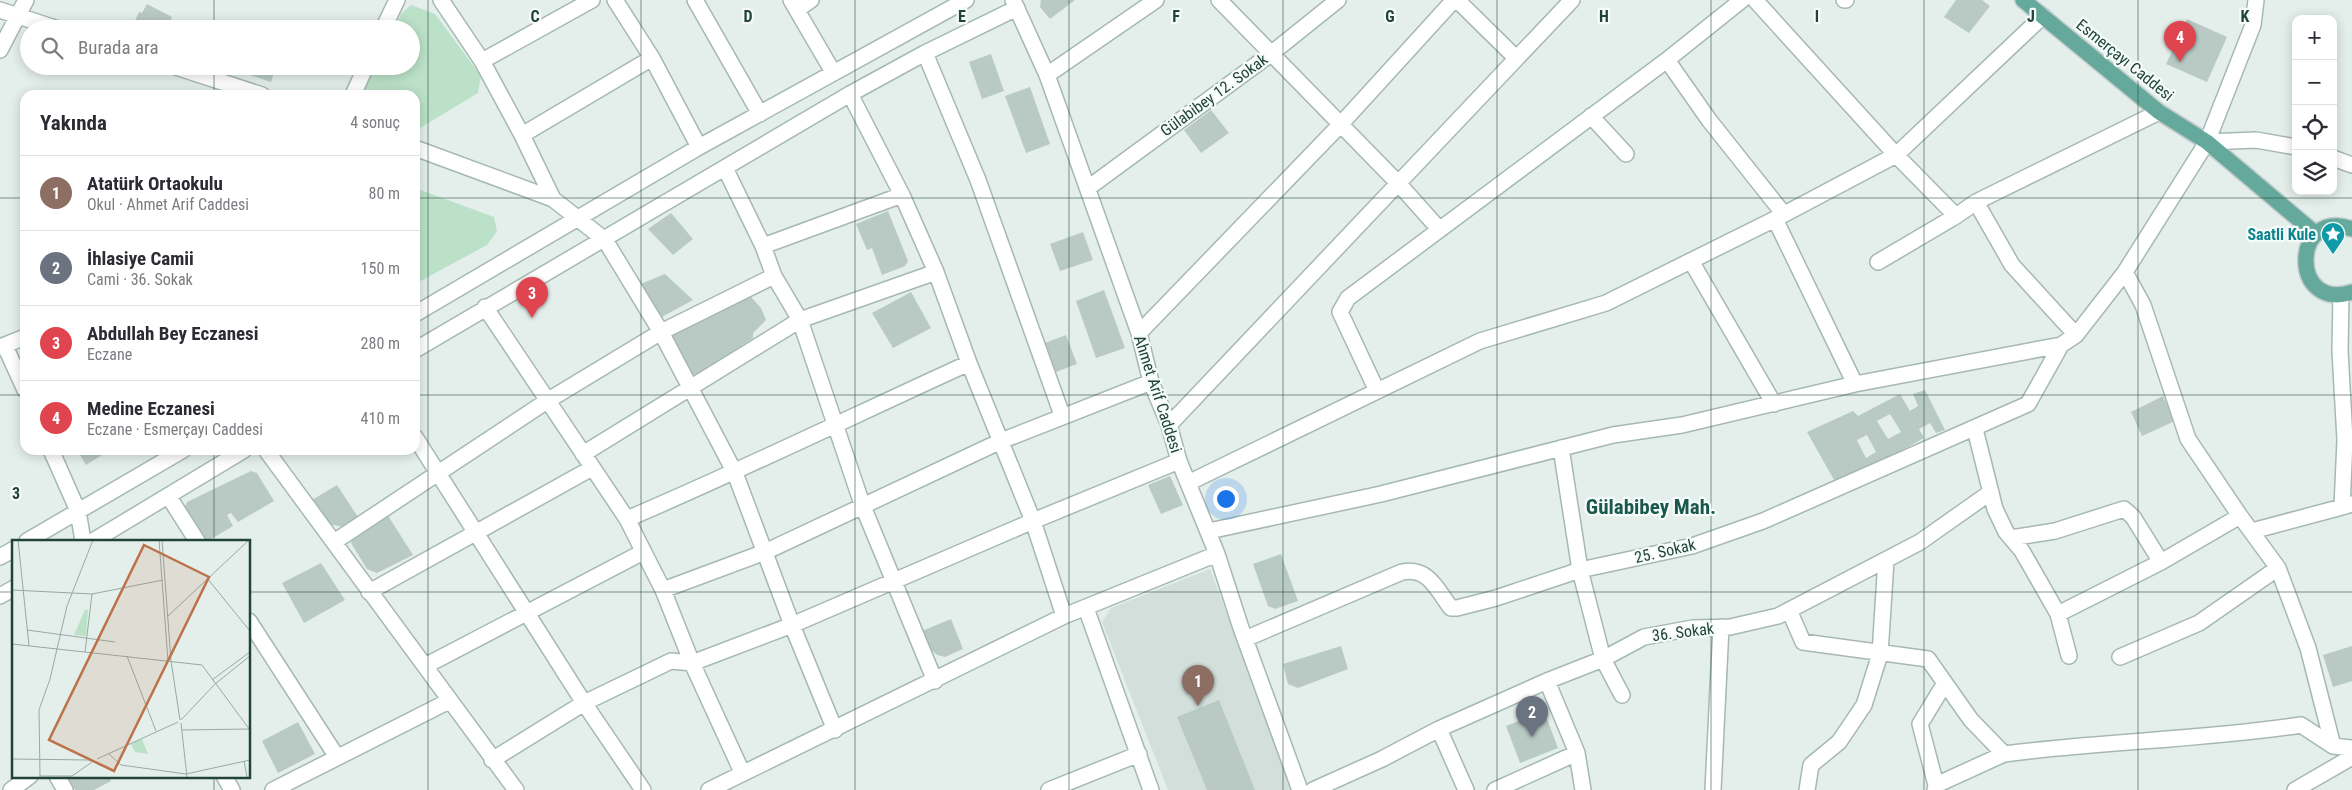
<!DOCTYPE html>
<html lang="tr">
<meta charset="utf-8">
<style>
:root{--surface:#fff;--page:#f7f7f7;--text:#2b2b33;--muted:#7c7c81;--line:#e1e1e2;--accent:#0f766e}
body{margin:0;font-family:"Roboto Condensed",sans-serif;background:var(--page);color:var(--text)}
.controls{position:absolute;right:15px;top:15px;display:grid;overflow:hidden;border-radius:10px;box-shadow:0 2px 12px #0003}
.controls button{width:45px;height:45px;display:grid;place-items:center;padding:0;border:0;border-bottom:1px solid var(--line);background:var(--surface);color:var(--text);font:25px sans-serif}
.you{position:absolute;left:1225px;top:498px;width:18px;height:18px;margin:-12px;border:4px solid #fff;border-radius:50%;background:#1a73e8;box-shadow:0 0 0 8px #1a73e833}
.badge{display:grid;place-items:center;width:32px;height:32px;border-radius:50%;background:var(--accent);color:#fff;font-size:16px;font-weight:700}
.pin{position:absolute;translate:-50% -41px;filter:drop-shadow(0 1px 2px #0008)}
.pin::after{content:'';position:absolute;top:26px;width:18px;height:15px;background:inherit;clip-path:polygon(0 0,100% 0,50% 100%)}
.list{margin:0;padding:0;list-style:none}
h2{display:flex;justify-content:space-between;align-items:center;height:65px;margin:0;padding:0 20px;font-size:21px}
h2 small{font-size:16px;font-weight:400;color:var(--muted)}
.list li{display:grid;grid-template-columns:32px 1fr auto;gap:15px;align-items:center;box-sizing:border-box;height:75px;padding:0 20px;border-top:1px solid var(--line)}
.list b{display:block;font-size:19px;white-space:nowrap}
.list p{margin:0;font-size:16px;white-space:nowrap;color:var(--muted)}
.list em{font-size:16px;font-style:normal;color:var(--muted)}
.icon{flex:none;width:28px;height:28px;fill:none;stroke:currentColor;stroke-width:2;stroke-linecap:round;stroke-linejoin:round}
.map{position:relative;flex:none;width:2352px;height:790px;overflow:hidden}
.search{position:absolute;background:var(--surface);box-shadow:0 2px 12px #0003;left:20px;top:20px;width:400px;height:55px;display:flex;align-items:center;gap:12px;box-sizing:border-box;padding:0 18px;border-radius:28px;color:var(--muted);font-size:19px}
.panel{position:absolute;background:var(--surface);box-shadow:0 2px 12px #0003;left:20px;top:90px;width:400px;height:365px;border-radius:15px}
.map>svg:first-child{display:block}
.built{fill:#d2dfda}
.green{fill:#bbe2c8}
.building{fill:#b9cac4;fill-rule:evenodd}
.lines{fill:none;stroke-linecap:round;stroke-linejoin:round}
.minor-casing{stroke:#a6b8b3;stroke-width:18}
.major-casing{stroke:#c1cac8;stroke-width:18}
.minor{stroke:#fff;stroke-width:15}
.major{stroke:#64a99c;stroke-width:15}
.grid{fill:none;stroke:#21433c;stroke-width:1;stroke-opacity:0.55}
.labels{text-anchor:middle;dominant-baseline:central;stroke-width:4.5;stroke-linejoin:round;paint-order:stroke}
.street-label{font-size:16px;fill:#21433c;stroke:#f5fbf8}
.culture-label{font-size:16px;font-weight:bold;fill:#0d838f;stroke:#f5fbf8;text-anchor:end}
.district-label{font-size:21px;font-weight:bold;fill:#1a584d;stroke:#f5fbf8}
.inset-road{fill:none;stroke:#96aaa5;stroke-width:1}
.view{fill:#bc734b;fill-opacity:0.15;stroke:#bc734b;stroke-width:2.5}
.inset-edge{fill:none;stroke:#21433c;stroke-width:2.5}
.grid-label{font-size:16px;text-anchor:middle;font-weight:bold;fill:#21433c;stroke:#f5fbf8;stroke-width:4.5;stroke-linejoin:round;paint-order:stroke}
</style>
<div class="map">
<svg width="2352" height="790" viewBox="0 0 2352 790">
<rect width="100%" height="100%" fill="#e4efeb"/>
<!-- built -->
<path class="built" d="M1210,569L1293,790H1168L1102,622L1111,608Z"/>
<!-- green -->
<path class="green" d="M411,5L435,14L481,76L478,93L415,131V95H362L376,66H411V29H394L401,14Z
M415,188L494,217L497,231L487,245L415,284Z"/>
<!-- building -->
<path class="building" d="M1041,0H1075L1050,19L1040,7Z
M1956,0H1982L1990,6L1969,33L1944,17Z
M147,4L172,17L166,29H131L139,12L142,13Z
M2187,19L2227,37L2207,82L2166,64Z
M991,54L1004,91L982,99L969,62Z
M224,66H276L271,82Z
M1030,87L1050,144L1026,153L1005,96Z
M1211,110L1229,133L1201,153L1184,130Z
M888,211L908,261L905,266L882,275L872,248L867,250L856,224Z
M671,213L693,239L673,255L648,229Z
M1083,232L1093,260L1060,271L1050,244Z
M665,274L693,300L660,318L638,285Z
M1104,290L1125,348L1096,358L1076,301Z
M911,292L931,328L893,348L872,313Z
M743,297H751L761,308L766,320L753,333V338L699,374L691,375L670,335Z
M1066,335L1077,364L1056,372L1045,343Z
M1925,390L1945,430L1936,433L1930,423L1919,429L1924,438L1884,460L1834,480L1807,432L1853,411L1858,416L1900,394L1910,411L1918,406L1913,394ZM1890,414L1901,432L1888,439L1877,421ZM1867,435L1876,452L1866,458L1857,440Z
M2163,396L2175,421L2142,436L2131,412Z
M77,450H106L107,452L86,465Z
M251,471L257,473L274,501L238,522L231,513L227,515L233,526L208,541H201L182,514L187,502Z
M1170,476L1183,505L1161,514L1148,485Z
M337,485L358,517L344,527L328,524L312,500Z
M387,514L413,555L377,573L367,569L351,543L356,533Z
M1281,554L1298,601L1275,609L1268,606L1253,564Z
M321,563L345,600L304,623L282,583Z
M951,619L963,649L945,657L937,655L929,648L922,631Z
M1341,646L1348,669L1298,688L1288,684L1283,664Z
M2352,646V681L2333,687L2323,655Z
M1219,700L1255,790H1207L1177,717Z
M1544,711L1558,748L1520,763L1506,726Z
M298,722L315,754L278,773L262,741Z
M67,776H108L111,781L94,790H75Z"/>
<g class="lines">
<!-- minor casing -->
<g class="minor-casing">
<path id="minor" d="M441,0L482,61L522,135L553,199
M615,0L652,58L699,147
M695,0L760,114
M791,0L833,72
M1013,0L1047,75L1139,333L1151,382L1169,425L1179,461L1217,554L1241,628L1300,790
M1219,0L1398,183L1439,229
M1457,0L1516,58
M1755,0L1896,155L1956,216
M1844,0H1846
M0,10L58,29
M797,10L811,0
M383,29L397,0
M0,50L26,0
M925,53L978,180L1062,415
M1667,60L1709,120L1783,213
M482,61L592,0
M173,66L262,95
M1047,75L1156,0
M850,94L902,195L936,272L969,363L1033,521L1064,616
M353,95L366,66
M1591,116L1626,154
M522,135L652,58
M2207,142L2256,140L2296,147
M415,148L553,199L605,240L661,332L735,473L792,625L835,730
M2333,158L2352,165
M725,168L763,246L774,276L800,320L862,504L935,681
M1088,188L1272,53L1338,0
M1976,202L2012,265L2076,335
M1775,219L1855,384
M763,246L902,195
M1691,261L1774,404
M1878,262L1956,216L1976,202L2159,112
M2125,272L2143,305L2188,439L2240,516L2278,568L2308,648L2333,746
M2341,295L2340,351L2345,440L2342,507L2352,504
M485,307L627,519L663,590L692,663L742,772
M415,314L699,147L966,0
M1139,333L1340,125L1454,0
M5,346L25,390
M0,347L25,337
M415,350L850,94L925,53L1017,8
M1377,391L1340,312L1348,298L1667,60L1742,0
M1169,425L1572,0
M1975,429L1995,509L2006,532L2022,551L2058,614L2069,656
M415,437L584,703L643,790
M1561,448L1580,570L1603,659L1622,695
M51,450L78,511L83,541
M266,450L516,790
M583,454L800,320L936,272
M1188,483L1480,341L1606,303L1775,219L1896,155L2043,16
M169,497L197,541
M627,519C742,470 855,415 969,363
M1209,531L1381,494L1613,435L1682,425L1855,384L2061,345L2076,335L2125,272L2207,142L2253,25L2256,0
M2252,531L2342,507
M2011,538L2055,531L2124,509L2133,517L2161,562
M27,541L183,450
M93,541L244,450
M334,542L547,401L661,332L774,276
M0,557L14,549
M663,590L765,552L1001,441L1151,382
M369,592L592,468
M0,596L14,588
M1086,608L1151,790
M1789,610L1803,642L1928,659L1971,720L2004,754C2103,741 2202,740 2301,725L2333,746L2352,748
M2058,614L2161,562L2240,516
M249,621L337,757
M1245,639L1402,572C1429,567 1437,590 1451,608H1457L1496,598L1580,570L1692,546L1763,521L2028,404L2061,345
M2120,657L2199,623L2278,568
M425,666L643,552
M1547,681L1577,753L1583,790
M1439,729L1466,790
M492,760L584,703L671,661L692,663L792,625L1033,521L1179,461
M57,776L65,790
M224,776L232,790
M1936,785L1920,724L1945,683
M11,790L30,776
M273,790L449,701
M709,790L1064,616L1217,554
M1049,790L1139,754
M1313,790L1382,759L1439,729L1547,681L1603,659L1644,637L1693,628L1730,627L1778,616L1920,542L1991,492
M1495,790L1577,753
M1713,790L1721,627
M1807,790L1811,765L1839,742L1864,705L1880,654L1886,560
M1935,790L1936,785L2004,754
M2295,790L2352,757"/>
</g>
<!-- major casing -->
<g class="major-casing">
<path id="major" d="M2023,0L2159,112L2207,142L2316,234
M2352,229C2291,207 2290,313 2352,292"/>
</g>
<!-- minor -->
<use href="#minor" class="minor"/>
<!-- major -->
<use href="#major" class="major"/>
</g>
<!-- grid -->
<path class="grid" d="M214,0V29M428,0V790M641,0V790M855,0V790M1069,0V790M1283,0V790M1497,0V790M1711,0V790M1924,0V790M2138,0V790M214,66V95M0,198H25M415,198H2352M0,395H25M415,395H2352M214,450V541M0,592H14M249,592H2352M214,776V790"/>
<!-- icons -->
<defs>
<g id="sight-pin" transform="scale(1.25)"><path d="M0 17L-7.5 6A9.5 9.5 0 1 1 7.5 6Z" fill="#0f9aa8" stroke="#f5fbf8"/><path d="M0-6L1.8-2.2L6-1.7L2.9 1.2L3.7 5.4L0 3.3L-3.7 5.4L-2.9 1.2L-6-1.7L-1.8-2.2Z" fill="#fff"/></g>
</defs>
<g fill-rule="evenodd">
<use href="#sight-pin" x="2333" y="234"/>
</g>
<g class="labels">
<!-- street labels -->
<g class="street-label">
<text transform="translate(2125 60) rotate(39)">Esmerçayı Caddesi</text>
<text transform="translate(1214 95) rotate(-36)">Gülabibey 12. Sokak</text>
<text transform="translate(1158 394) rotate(72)">Ahmet Arif Caddesi</text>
<text transform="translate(1665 551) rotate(-13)">25. Sokak</text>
<text transform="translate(1683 632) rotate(-7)">36. Sokak</text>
</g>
<!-- culture labels -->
<g class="culture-label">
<text x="2316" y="234">Saatli Kule</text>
</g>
<!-- district labels -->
<g class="district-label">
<text x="1651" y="507">Gülabibey Mah.</text>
</g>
</g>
<!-- overview -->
<g transform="translate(12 540)">
<rect width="238" height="238" fill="#e4efeb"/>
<path d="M73,70H76L74,96L62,95ZM130,199L136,214L123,212L119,204Z" fill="#bbe2c8"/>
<path class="inset-road" d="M6,0L17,106M147,0L156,121M150,0L159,121M195,38L238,91M0,50L80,54L151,40M156,76L237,0M15,90L103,102M0,104L190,125L238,190M73,112L80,54M115,116L144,191M159,121L168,180M200,140L238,112M169,180L203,144L238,116M169,183L175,237M170,190L237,189M97,214L109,225L174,234L238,220M0,219L78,220M85,219L166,182M232,221L235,237M28,236H60L80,222M28,237L27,170L38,139L55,66L81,0"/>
<path class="view" d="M132,5L197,37L102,231L37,200Z"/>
<rect width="238" height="238" class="inset-edge"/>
</g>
<g class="grid-label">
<text x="535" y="22">C</text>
<text x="748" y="22">D</text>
<text x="962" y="22">E</text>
<text x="1176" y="22">F</text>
<text x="1390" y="22">G</text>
<text x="1604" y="22">H</text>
<text x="1817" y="22">I</text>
<text x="2031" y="22">J</text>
<text x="2245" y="22">K</text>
<text x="16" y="499">3</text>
</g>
</svg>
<div class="controls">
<button>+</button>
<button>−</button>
<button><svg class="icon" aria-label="locate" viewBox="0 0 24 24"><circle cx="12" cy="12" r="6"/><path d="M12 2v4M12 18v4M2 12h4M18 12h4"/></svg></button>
<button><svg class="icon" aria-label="layers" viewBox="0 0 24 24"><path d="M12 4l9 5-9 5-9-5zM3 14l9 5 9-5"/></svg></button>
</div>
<div class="you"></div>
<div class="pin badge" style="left:1198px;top:706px;background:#8d6e63">1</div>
<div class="pin badge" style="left:1532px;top:737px;background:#6b7280">2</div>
<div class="pin badge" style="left:532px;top:318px;background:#e0444e">3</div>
<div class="pin badge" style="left:2180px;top:62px;background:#e0444e">4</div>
<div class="search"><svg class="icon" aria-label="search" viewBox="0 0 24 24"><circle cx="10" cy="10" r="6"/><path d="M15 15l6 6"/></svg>Burada ara</div>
<section class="panel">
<h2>Yakında<small>4 sonuç</small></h2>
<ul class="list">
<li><span class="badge" style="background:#8d6e63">1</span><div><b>Atatürk Ortaokulu</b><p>Okul · Ahmet Arif Caddesi</p></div><em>80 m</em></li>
<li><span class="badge" style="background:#6b7280">2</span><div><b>İhlasiye Camii</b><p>Cami · 36. Sokak</p></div><em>150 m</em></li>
<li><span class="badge" style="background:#e0444e">3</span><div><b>Abdullah Bey Eczanesi</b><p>Eczane</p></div><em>280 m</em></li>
<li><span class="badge" style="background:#e0444e">4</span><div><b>Medine Eczanesi</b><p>Eczane · Esmerçayı Caddesi</p></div><em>410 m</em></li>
</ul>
</section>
</div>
